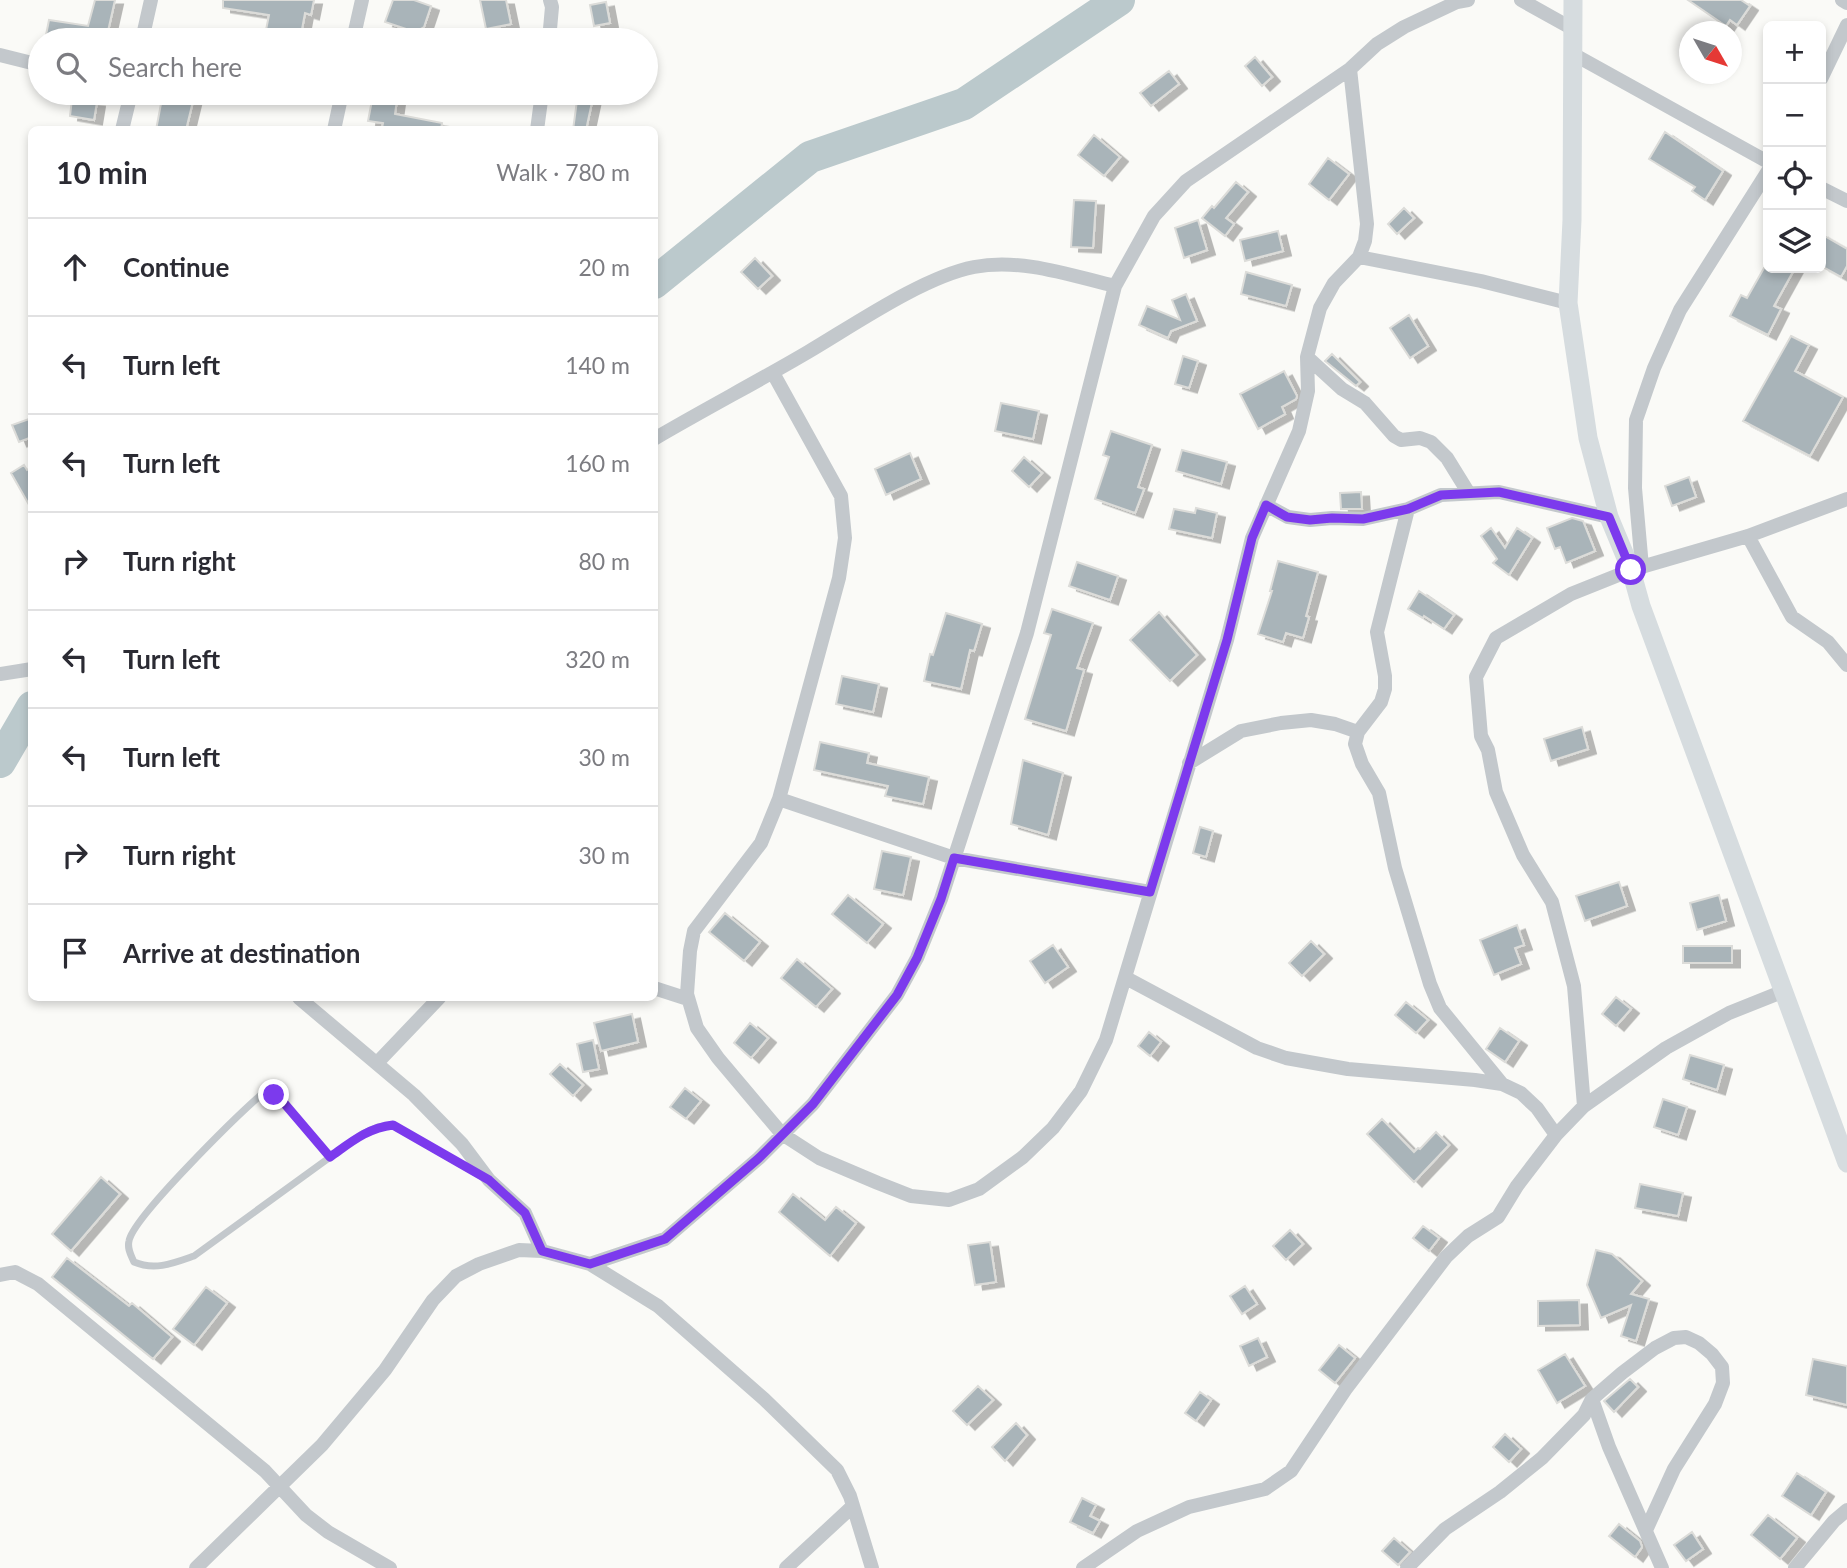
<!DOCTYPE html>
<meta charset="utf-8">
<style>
:root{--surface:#fff;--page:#f2f2f3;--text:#2b2b33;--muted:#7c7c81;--line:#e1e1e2}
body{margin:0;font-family:Lato,sans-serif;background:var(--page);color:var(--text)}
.controls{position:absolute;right:21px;top:21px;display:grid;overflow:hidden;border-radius:10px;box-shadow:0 4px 10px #0003}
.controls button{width:63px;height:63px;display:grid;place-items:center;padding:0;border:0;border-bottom:2px solid var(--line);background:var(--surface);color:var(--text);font:35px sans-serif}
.compass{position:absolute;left:1679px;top:21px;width:63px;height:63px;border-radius:50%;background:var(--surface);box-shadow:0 4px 10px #0003;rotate:129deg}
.stop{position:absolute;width:21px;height:21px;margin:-16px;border:5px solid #7c3aed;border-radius:50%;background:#fff}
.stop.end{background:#7c3aed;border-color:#fff;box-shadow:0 2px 7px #0008}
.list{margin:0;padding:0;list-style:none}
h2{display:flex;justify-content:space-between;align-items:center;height:91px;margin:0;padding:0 28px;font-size:30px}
h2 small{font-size:23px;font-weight:400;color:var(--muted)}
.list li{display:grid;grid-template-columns:46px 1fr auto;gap:21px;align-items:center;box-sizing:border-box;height:98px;padding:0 28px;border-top:2px solid var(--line)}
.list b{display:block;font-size:26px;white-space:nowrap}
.list em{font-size:23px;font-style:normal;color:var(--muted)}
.icon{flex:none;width:38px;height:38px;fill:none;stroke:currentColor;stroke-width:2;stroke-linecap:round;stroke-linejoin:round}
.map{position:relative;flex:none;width:1847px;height:1568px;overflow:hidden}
.search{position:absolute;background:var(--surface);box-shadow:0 4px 10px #0003;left:28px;top:28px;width:630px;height:77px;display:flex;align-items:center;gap:18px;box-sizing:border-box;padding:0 24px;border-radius:38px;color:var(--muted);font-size:26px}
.panel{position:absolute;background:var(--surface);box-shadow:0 4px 10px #0003;left:28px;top:126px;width:630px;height:875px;border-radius:10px}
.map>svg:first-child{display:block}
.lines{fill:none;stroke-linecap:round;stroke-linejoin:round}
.river{stroke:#bbc9cc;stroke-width:32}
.building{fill:#a9b4b9;stroke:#dcdcd9;stroke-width:2;filter:url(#shadow)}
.lane{stroke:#c3c8cc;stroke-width:7}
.street{stroke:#c3c8cc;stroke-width:14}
.secondary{stroke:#d6dcdf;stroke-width:19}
.route{stroke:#7c3aed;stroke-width:9}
</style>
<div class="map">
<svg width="1847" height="1568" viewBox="0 0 1847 1568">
<defs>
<filter id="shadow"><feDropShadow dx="8" dy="4.5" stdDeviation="0" flood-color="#0004"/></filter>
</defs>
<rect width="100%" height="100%" fill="#fafaf7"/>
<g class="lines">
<!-- river -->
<path class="river" d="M654,283L810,157L964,104L1119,0
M0,762L32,707"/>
</g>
<!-- building -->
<path class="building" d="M95,0H115L106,40H45L49,20L88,26Z
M223,0H314L311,15L305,13L300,40H264L269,15L223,8Z
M393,0H414L431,6L424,27L415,32L385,22Z
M480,0H506L511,24L486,29Z
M1688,0H1741L1750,6L1737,25L1730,20L1726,26Z
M606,2L610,23L594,26L590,5Z
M1255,57L1272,77L1262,86L1245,66Z
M1169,71L1179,84L1151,106L1140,93Z
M163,93L194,97L186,130H156Z
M578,93H594L586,130H573Z
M373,95L397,100L395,114L442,123L441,130H392L382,128L383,123L368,121Z
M72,99L97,102L94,120L70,116Z
M1665,132L1723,171L1705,200L1692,191L1695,187L1649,159Z
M1094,135L1120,157L1104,176L1078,155Z
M1328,158L1349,174L1329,200L1309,184Z
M1236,182L1248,192L1226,218L1234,224L1225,236L1202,218L1212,206L1214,208Z
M1074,200L1096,201L1093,248L1071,247Z
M1404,208L1414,218L1397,234L1388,224Z
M1198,220L1207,250L1184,258L1175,228Z
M1278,231L1283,251L1245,261L1240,240Z
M1821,234L1847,249V266L1841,277L1821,266Z
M755,258L772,276L758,289L741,272Z
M1764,268H1795L1774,306L1781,309L1768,335L1730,316L1741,295L1747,298Z
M1246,272L1292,285L1286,306L1241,294Z
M1186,294L1197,321L1171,331L1168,338L1139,325L1147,306L1180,320L1172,300Z
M1409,315L1428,346L1410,358L1390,328Z
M1791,336L1809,345L1795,371L1843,397L1810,456L1743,421Z
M1332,354L1360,382L1356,386L1325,361Z
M1183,356L1198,361L1189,388L1175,384Z
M1284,371L1297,396L1296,399L1282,407L1285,414L1258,429L1240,394Z
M1001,403L1039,411L1033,439L995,431Z
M32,418V437L19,442L12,425Z
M1111,431L1152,445L1138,487L1144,489L1135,513L1095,499L1109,457L1103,455Z
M1182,450L1227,462L1221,484L1176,471Z
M910,453L921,479L886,495L875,469Z
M1024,457L1042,473L1029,487L1012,471Z
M24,465L27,470L32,467V510L11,473Z
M1689,477L1696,497L1672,506L1665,486Z
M1361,492L1362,509H1341L1340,493Z
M1196,508L1217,513L1212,538L1169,529L1174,509L1195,513Z
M1572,518L1583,521L1595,551L1566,563L1560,547L1555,549L1547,528Z
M1491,528L1505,548L1517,528L1532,538L1509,575L1493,563L1497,559L1481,536Z
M1278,561L1318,572L1306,616L1309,617L1303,638L1286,633L1283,642L1258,634L1272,591H1270Z
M1077,562L1118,576L1110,600L1069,586Z
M1419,591L1454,615L1444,629L1424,616L1423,618L1408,609Z
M1052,609L1093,623L1077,668L1084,670L1066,731L1025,719L1051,635L1044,633Z
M1159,612L1197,655L1170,681L1130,640Z
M946,613L982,624L974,651L970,650L961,689L924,681L930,654L933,655Z
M842,676L879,684L873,712L836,704Z
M1582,727L1588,749L1551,761L1544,739Z
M820,742L869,753L867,763L929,777L923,804L885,796L888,786L814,770Z
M1023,760L1063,773L1048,835L1011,824Z
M1200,827L1213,831L1206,857L1193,853Z
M882,851L911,857L903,895L874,889Z
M1619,882L1627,906L1585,921L1576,896Z
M848,895L883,924L867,943L832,914Z
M1719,895L1726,921L1697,930L1690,903Z
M725,913L760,942L744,961L709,932Z
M1517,925L1524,945L1515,948L1521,964L1494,975L1480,940Z
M1311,941L1324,954L1302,976L1289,963Z
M1053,945L1068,967L1045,983L1030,961Z
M1683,946H1732V963H1683Z
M797,959L832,989L816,1007L781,978Z
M1616,997L1631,1009L1616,1026L1602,1014Z
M1406,1002L1428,1020L1416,1033L1395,1015Z
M632,1014L638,1042L601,1051L594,1023Z
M750,1023L768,1038L751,1058L734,1043Z
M1500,1028L1519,1041L1505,1062L1486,1049Z
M1149,1032L1161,1042L1150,1056L1138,1046Z
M593,1040L599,1069L583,1072L577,1044Z
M1690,1055L1724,1065L1717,1090L1683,1079Z
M560,1064L583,1085L573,1096L550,1074Z
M685,1088L701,1101L686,1119L670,1107Z
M1663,1099L1687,1107L1678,1135L1654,1127Z
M1382,1119L1414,1152L1418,1148L1420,1149L1436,1132L1449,1145L1414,1182L1367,1134Z
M101,1177L120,1194L71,1251L52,1234Z
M1640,1184L1683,1193L1678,1216L1635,1208Z
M793,1194L825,1220L836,1207L856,1223L830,1256L779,1212Z
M1423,1226L1439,1238L1429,1251L1413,1238Z
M1290,1230L1303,1244L1286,1260L1273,1246Z
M990,1242L996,1282L975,1285L968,1245Z
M1596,1250L1612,1254L1642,1281L1631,1294L1649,1299L1636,1341L1621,1336L1631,1305L1601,1318L1587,1285Z
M67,1258L129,1306L132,1303L172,1337L153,1359L52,1277Z
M1245,1286L1257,1304L1242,1314L1230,1296Z
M206,1287L227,1303L194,1345L173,1329Z
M1579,1300L1580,1325L1538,1326V1301Z
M1258,1338L1267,1357L1249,1366L1240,1346Z
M1339,1345L1355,1358L1335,1383L1319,1370Z
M1565,1354L1585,1386L1557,1403L1538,1370Z
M1813,1359L1847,1366V1405L1806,1395Z
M1630,1379L1638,1387L1614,1412L1604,1401Z
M978,1386L993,1400L967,1425L953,1411Z
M1200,1392L1211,1400L1196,1421L1185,1413Z
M1016,1423L1027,1435L1005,1461L992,1447Z
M1505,1434L1521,1449L1509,1462L1493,1447Z
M1797,1473L1826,1492L1811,1515L1782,1496Z
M1082,1498L1096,1505L1090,1516L1100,1521L1093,1533L1070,1522Z
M1768,1515L1797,1538L1780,1559L1751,1535Z
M1619,1524L1640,1541L1642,1547L1635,1557L1609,1536Z
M1692,1532L1703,1549L1686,1561L1674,1545Z
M1394,1538L1410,1552L1398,1565L1382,1551Z"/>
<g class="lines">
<!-- lane -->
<path class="lane" d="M330,1157L284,1103L274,1095L262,1094C239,1114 133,1217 129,1241C127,1249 131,1255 134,1262C155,1271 174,1263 194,1256L362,1134L378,1127L392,1125L479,1175"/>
<!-- street -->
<path class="street" d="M1521,0L1573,29
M1842,0L1847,3
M142,40L151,0
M353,40L362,0
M549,40L552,7L550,0
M1573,54L1768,162
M0,55L40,65
M1821,79L1847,25
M122,130L131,93
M334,130L342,93
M537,130L542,93
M1821,188L1847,201
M1359,257L1481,281L1568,303
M1307,357L1342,389L1365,403L1394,436L1401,440L1420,438L1431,442L1447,458L1468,492
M773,373L841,496L845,538L839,578L779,799L761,843L694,931L690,951L687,994L697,1028L718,1058L782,1134L819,1158L878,1183L911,1196L949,1200L979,1189L1023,1157L1053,1128L1081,1091L1106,1040L1227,640L1252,538L1299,431L1308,391L1307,357L1320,308L1334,283L1359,257L1365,241L1367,224L1350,69
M654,439C705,409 757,382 808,352C854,325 923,277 974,267C1021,258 1069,275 1115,286
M1266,505L1288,517L1310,520L1332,518L1363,519L1408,509L1441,495L1499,492L1609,517
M1408,509L1377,632L1385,676V689L1381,702L1358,732L1355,744L1362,764L1379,793L1395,868L1430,984L1440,1008L1502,1084
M1748,536L1792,617L1828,642L1847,665
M1642,567L1635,488L1636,420L1654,368L1680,310L1768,171
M0,674L32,669
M1189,763L1241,731L1281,723L1311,720L1335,724L1358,732
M779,799L954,858L1150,892
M1126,978L1257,1048L1286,1058L1348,1069L1475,1080L1502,1084L1521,1093L1537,1108L1556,1135
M654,988L688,999
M299,998L414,1095L462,1144L489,1180L525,1213L542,1251
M377,1063L439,998
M1584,1106L1574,986L1552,902L1523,855L1496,792L1488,750L1481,736L1476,677L1496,638L1571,594L1631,570L1748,536L1847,499
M590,1264L658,1306L764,1399L837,1470L850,1496L872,1568
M0,1275L15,1272L38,1284L265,1471L306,1515L328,1532L390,1568
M1592,1399L1609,1447L1662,1568
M196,1568L322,1445L385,1370L433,1300L456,1276L479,1264L519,1250L542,1251L590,1264L665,1239L759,1158L813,1104L897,995L917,958L941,899L1027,633L1115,286L1154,216L1186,181L1350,69L1377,44L1404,27L1457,2L1468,0
M786,1568L853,1506
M1083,1568L1137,1531L1189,1507L1265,1489L1291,1471L1345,1390L1446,1257L1468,1236L1498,1217L1517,1186L1556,1135L1584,1106L1666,1048L1729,1013L1784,991
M1407,1568L1445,1529L1500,1492L1542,1458L1584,1415L1592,1399L1622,1373L1655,1348L1674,1338L1686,1337L1699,1343L1712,1354L1722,1367L1723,1383L1715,1404L1674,1469L1647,1528
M1795,1568L1834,1521L1847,1510"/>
<!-- secondary -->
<path class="secondary" d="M1573,0L1572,220L1568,303L1588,438L1609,517L1631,570L1641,606L1847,1163"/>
</g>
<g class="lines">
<!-- route -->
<path class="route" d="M274,1095L284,1103L330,1157C350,1143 367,1128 393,1125L489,1180L525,1213L542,1251L590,1264L665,1239L759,1158L813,1104L897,995L917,958L941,899L954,858L1150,892L1227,640L1252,538L1266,505L1287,517L1310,520L1332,518L1363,519L1408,509L1441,495L1499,492L1609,517L1631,570"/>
</g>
</svg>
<div class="controls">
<button>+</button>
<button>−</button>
<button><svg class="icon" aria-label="locate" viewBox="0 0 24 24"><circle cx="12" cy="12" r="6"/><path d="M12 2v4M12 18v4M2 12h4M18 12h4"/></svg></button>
<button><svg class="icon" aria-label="layers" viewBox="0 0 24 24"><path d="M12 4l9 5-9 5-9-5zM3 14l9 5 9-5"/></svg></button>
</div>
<svg class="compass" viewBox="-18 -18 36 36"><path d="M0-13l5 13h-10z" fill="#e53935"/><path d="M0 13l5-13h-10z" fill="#7c7c81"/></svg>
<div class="stop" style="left:1631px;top:570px"></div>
<div class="stop end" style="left:274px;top:1095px"></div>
<div class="search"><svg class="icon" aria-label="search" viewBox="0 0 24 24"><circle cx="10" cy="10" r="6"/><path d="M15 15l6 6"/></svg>Search here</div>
<section class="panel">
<h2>10 min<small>Walk · 780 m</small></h2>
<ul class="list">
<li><svg class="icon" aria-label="ahead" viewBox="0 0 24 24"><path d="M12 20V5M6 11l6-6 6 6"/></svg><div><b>Continue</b></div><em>20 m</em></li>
<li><svg class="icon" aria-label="left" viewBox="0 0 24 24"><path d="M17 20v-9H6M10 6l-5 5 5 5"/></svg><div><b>Turn left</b></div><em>140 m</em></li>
<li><svg class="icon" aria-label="left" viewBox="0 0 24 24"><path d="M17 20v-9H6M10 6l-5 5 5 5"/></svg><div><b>Turn left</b></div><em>160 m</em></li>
<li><svg class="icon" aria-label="right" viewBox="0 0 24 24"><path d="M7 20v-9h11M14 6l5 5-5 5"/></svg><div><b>Turn right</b></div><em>80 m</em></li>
<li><svg class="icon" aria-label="left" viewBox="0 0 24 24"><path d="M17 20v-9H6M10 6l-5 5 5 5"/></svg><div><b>Turn left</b></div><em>320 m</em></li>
<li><svg class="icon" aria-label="left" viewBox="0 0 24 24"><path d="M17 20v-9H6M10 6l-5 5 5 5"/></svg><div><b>Turn left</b></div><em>30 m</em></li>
<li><svg class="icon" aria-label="right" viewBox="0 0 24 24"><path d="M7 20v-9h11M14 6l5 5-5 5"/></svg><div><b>Turn right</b></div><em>30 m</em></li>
<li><svg class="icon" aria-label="arrive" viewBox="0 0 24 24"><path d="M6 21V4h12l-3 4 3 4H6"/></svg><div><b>Arrive at destination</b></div></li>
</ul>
</section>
</div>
